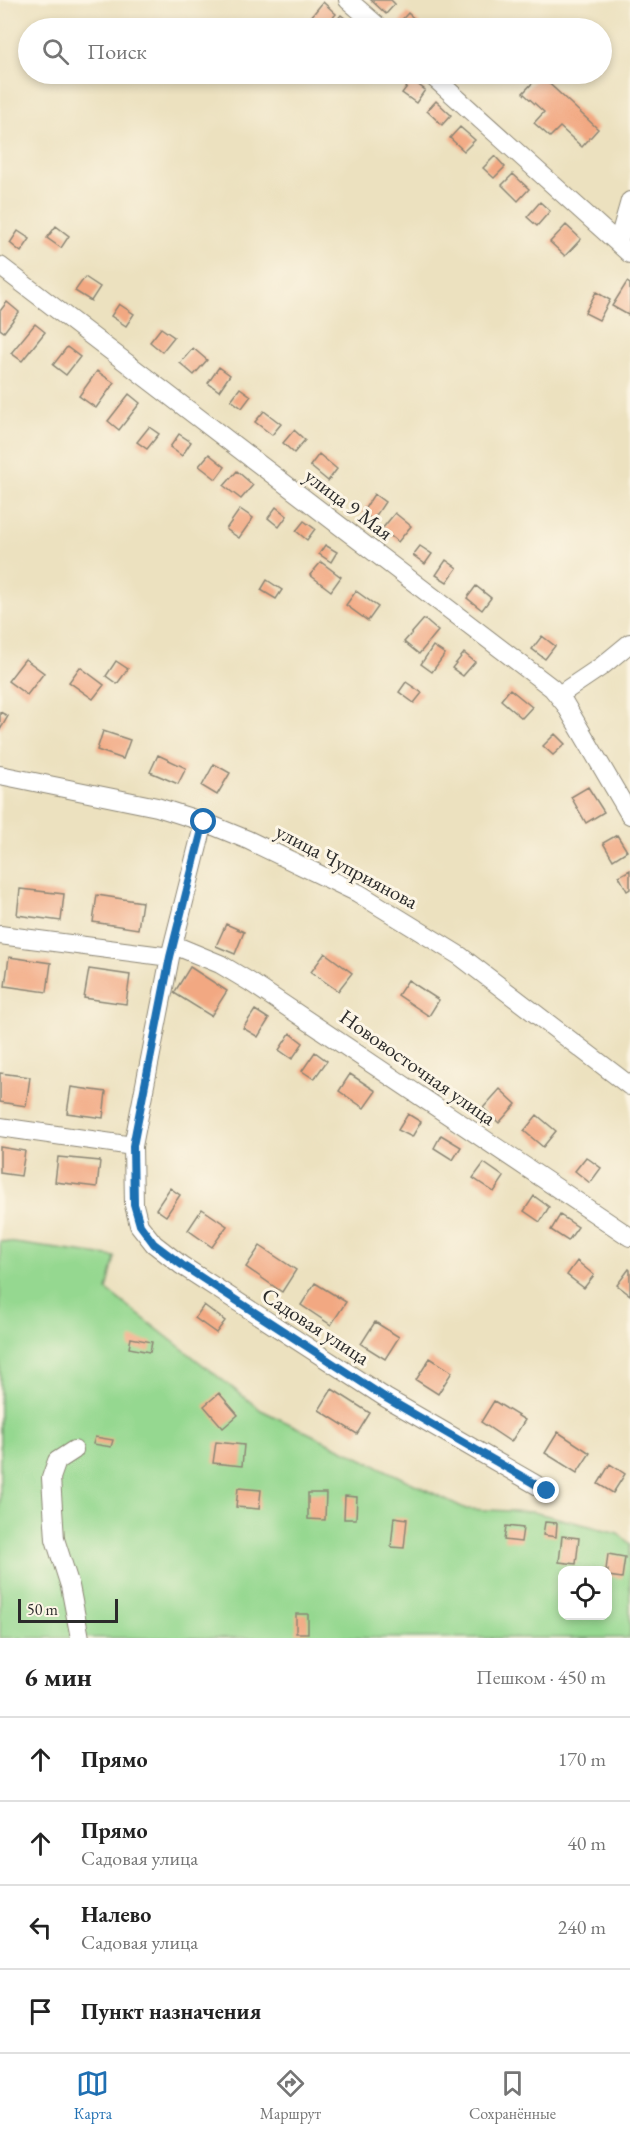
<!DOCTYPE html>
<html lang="ru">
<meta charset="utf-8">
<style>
:root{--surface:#fff;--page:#f6f6f6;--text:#222;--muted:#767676;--line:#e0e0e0;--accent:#1f6fb2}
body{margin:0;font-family:"EB Garamond",serif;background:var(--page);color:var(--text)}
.controls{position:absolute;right:18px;bottom:18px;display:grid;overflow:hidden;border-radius:12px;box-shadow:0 3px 9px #0003}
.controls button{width:54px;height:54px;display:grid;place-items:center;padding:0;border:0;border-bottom:2px solid var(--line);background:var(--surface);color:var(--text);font:30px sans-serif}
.scale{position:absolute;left:18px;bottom:15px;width:100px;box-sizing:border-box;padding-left:6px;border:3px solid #2b2b2b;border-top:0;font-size:16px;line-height:21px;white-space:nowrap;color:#2b2b2b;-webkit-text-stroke:4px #fcf5e5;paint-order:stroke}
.stop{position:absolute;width:18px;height:18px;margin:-14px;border:4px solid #1f6fb2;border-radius:50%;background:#fff}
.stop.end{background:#1f6fb2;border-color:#fff;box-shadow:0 2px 6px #0008}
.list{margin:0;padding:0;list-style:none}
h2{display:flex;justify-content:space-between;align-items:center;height:78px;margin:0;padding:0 24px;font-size:26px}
h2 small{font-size:20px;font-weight:400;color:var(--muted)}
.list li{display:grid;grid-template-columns:39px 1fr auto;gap:18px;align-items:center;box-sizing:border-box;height:84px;padding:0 24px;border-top:2px solid var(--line)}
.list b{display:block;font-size:22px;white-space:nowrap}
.list p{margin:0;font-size:20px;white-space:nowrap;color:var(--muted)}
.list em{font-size:20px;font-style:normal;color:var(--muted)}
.icon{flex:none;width:33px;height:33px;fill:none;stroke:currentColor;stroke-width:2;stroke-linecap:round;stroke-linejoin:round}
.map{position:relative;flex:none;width:630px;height:1638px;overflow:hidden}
.search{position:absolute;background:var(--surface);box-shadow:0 3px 9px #0003;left:18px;right:18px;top:18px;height:66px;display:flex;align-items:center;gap:15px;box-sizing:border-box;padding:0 21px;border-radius:33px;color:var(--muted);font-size:22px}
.sheet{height:414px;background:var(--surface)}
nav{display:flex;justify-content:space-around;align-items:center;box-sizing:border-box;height:84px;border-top:2px solid var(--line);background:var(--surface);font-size:16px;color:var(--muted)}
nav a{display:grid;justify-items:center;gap:3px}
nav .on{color:var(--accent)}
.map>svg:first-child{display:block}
.green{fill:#95d890;stroke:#60825e;stroke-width:1.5;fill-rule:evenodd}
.building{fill:#f2a882}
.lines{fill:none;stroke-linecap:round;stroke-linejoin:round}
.minor-casing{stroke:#8c8675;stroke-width:20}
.minor{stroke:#fff;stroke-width:18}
.route{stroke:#1f6fb2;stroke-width:8}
.labels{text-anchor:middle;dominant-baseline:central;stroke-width:6;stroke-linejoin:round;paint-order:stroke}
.street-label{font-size:21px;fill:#2b2b2b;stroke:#fcf5e5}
</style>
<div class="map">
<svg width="630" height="1638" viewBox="0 0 630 1638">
<rect width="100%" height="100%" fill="#fcf5e5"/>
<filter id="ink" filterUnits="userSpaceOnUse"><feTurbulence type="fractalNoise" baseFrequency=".0167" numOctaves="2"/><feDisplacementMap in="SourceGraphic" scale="12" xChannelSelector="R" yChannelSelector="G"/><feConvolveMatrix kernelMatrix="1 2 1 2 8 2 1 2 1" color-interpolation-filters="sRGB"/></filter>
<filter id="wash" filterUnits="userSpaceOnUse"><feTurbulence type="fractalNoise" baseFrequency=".008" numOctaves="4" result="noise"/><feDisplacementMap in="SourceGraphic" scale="24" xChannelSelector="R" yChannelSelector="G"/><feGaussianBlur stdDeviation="1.35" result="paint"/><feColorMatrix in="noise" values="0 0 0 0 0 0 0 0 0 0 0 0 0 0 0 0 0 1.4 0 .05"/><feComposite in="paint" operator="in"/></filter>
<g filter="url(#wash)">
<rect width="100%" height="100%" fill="#ece1bf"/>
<!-- green -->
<path class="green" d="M0,1241L115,1257L107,1290L261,1410L466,1509L533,1512L618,1533L630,1544V1638H0ZM562,1570H608V1616H562Z"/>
<g id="blocks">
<!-- building -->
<path class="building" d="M371,0H391L395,4L386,14Z
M323,2L336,14L324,28L311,17Z
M408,13L423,27L422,28H403L398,24Z
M341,15L352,24L348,28H330Z
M376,74H395L387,83Z
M540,75L598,129L582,147L560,127L550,137L534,123L544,112L523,93Z
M412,80L425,90L416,103L402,93Z
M436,101L451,115L442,125L427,111Z
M460,127L475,140L464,151L450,138Z
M495,156L505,167L494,178L483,168Z
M513,174L529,189L518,201L502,185Z
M540,202L550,211L537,226L527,217Z
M566,225L581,239L565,256L550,242Z
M56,226L69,236L61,248L47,238Z
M18,231L30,239L21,252L10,243Z
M85,277L100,287L91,301L75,291Z
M627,282L630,284V312L628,315L612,306Z
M596,292L610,300L599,320L585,313Z
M7,302L19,312L4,332L0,329V311Z
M119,304L134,314L126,326L111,316Z
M35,324L45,332L22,361L11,353Z
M161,328L174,337L162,352L150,342Z
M67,347L80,357L66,375L53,365Z
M193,348L207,360L194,375L180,363Z
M219,367L230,375L219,391L208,383Z
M97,371L114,383L96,408L79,396Z
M240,388L251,396L242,408L231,400Z
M129,394L140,403L119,430L108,421Z
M264,411L281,424L272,435L255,422Z
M149,427L159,434L147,449L137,442Z
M294,430L305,440L294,453L283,443Z
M179,434L191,442L182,456L170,447Z
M209,454L225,467L216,479L199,466Z
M319,454L337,469L328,481L310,466Z
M237,471L253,485L241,499L224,486Z
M374,494L385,502L373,520L362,513Z
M276,507L287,516L279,527L268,518Z
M240,509L253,518L239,538L226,529Z
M395,513L411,526L398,542L382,529Z
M304,521L315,529L307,540L296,531Z
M325,545L337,552L331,562L319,554Z
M420,546L432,554L425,564L413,555Z
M446,560L457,568L447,582L436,575Z
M321,562L341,577L331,591L310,575Z
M267,580L282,590L276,599L261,590Z
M476,586L491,598L482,610L467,598Z
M356,591L378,607L368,621L346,605Z
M424,619L438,631L419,654L404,642Z
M542,636L555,646L545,659L532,649Z
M433,646L445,654L432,672L421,664Z
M464,653L475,662L463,676L452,668Z
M25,659L44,673L27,695L8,681Z
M116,661L128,669L117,684L106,676Z
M80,667L104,685L93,699L69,682Z
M406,682L422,693L414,703L399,692Z
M510,689L532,707L522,718L501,700Z
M0,712L8,716L0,730Z
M103,731L130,740L123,759L97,750Z
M555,734L565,744L553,755L543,746Z
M158,755L186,768L178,784L150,772Z
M214,764L230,773L217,795L202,786Z
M588,787L604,812L586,823L571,797Z
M617,835L627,851L613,860L603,843Z
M630,870V889L627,891L619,876Z
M20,889L64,894L61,921L17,915Z
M97,895L142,902L138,929L93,922Z
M226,924L244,932L235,954L216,946Z
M325,953L352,973L338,991L311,972Z
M9,957L51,963L47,992L5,986Z
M190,967L227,991L211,1016L174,993Z
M89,969L130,975L126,1004L84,998Z
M408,980L439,1000L429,1016L398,995Z
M255,1010L269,1019L258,1037L243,1028Z
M290,1033L303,1043L292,1059L279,1050Z
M315,1052L327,1061L314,1079L302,1071Z
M0,1073L30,1077L26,1106L0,1102Z
M350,1074L376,1091L364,1108L339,1091Z
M71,1087L106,1092L103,1118L67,1113Z
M500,1089L516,1104L499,1123L483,1108Z
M408,1114L421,1122L412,1137L398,1130Z
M537,1115L556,1131L543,1147L524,1131Z
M441,1135L461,1147L453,1160L434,1148Z
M0,1147L25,1151L21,1176L0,1173Z
M58,1157L100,1161L97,1187L55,1182Z
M586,1157L601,1168L590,1183L575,1171Z
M484,1163L504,1177L494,1192L473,1178Z
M170,1188L180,1195L166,1216L156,1209Z
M534,1196L549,1207L540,1222L524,1211Z
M202,1209L227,1226L212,1247L188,1230Z
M560,1215L578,1227L568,1241L551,1230Z
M260,1246L296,1270L282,1292L246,1267Z
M577,1261L594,1275L584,1288L567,1275Z
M629,1269L630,1270V1295L617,1285Z
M315,1283L346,1302L331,1325L301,1305Z
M204,1305L225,1321L216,1333L195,1318Z
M375,1322L399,1337L385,1359L361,1344Z
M131,1338L152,1342L150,1352L129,1348Z
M430,1358L452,1372L438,1394L416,1380Z
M332,1389L370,1413L357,1434L319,1410Z
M219,1393L238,1415L223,1428L204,1406Z
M494,1401L525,1420L511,1442L481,1422Z
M558,1432L590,1453L577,1473L545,1453Z
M95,1437L113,1440L111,1447L93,1444Z
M216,1442L244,1445L242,1466L213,1463Z
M610,1464L625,1474L613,1493L598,1484Z
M238,1488L261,1490L259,1509L236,1507Z
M308,1493H326L325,1520L308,1519Z
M345,1496L357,1497L356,1519H344Z
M394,1517L407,1519L404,1548L391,1547Z
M545,1522L557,1523L556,1537L543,1535Z
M506,1526L523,1528L521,1542L504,1540Z
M562,1536L579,1538L576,1564L559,1562Z
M608,1554L625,1557L622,1578L608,1576V1570H606Z
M296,1614H308V1633H296Z"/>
</g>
</g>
<g filter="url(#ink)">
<use href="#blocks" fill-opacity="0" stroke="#8c8675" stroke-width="1.5"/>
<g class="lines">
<!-- minor casing -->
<g class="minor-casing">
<path id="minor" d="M348,0L380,28
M430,74L630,254
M618,243L630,201
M0,266L552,688L565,704L630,815
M559,695L602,666L630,643
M0,775L157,807L204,822L248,840L358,893L460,956L630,1086
M204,822L170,957L133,1146L134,1205L139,1225L154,1244L181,1265L386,1398L547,1491
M0,935L170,957
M174,945L220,964L250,982L630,1237
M0,1127L133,1146
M74,1450L57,1461L51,1478L55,1539L70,1586L80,1638"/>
</g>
<!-- minor -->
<use href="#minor" class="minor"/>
</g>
</g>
<g class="lines" filter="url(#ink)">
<!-- route -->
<path class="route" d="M204,822L170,957L133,1146L134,1204L140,1225L154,1244L182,1265L386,1398L547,1491"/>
</g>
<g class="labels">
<!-- street labels -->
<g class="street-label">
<text transform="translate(349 504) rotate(37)">улица 9 Мая</text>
<text transform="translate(347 866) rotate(28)">улица Чуприянова</text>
<text transform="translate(418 1067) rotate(35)">Нововосточная улица</text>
<text transform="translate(316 1326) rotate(33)">Садовая улица</text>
</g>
</g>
</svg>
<div class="controls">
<button><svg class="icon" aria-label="locate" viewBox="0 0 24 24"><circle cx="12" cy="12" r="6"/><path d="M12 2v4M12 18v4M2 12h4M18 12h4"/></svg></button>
</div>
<div class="scale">50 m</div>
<div class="stop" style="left:204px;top:822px"></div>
<div class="stop end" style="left:547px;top:1491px"></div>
<div class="search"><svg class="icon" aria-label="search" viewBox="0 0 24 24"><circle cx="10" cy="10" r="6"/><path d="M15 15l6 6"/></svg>Поиск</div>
</div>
<section class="sheet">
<h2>6 мин<small>Пешком · 450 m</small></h2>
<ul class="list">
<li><svg class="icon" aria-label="ahead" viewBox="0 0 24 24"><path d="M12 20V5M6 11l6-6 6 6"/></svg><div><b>Прямо</b></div><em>170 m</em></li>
<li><svg class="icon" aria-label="ahead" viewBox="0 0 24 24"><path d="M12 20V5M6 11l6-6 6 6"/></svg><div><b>Прямо</b><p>Садовая улица</p></div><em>40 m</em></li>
<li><svg class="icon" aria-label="left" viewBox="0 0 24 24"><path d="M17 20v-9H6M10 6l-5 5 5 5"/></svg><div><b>Налево</b><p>Садовая улица</p></div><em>240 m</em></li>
<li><svg class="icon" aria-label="arrive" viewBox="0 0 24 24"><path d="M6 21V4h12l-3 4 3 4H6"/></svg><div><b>Пункт назначения</b></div></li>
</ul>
</section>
<nav>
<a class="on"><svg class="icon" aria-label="map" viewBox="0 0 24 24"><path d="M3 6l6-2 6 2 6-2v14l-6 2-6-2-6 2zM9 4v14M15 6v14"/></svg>Карта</a>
<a><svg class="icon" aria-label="directions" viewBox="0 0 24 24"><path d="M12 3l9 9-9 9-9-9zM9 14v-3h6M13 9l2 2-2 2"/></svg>Маршрут</a>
<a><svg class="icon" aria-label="saved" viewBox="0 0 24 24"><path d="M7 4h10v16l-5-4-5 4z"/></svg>Сохранённые</a>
</nav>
